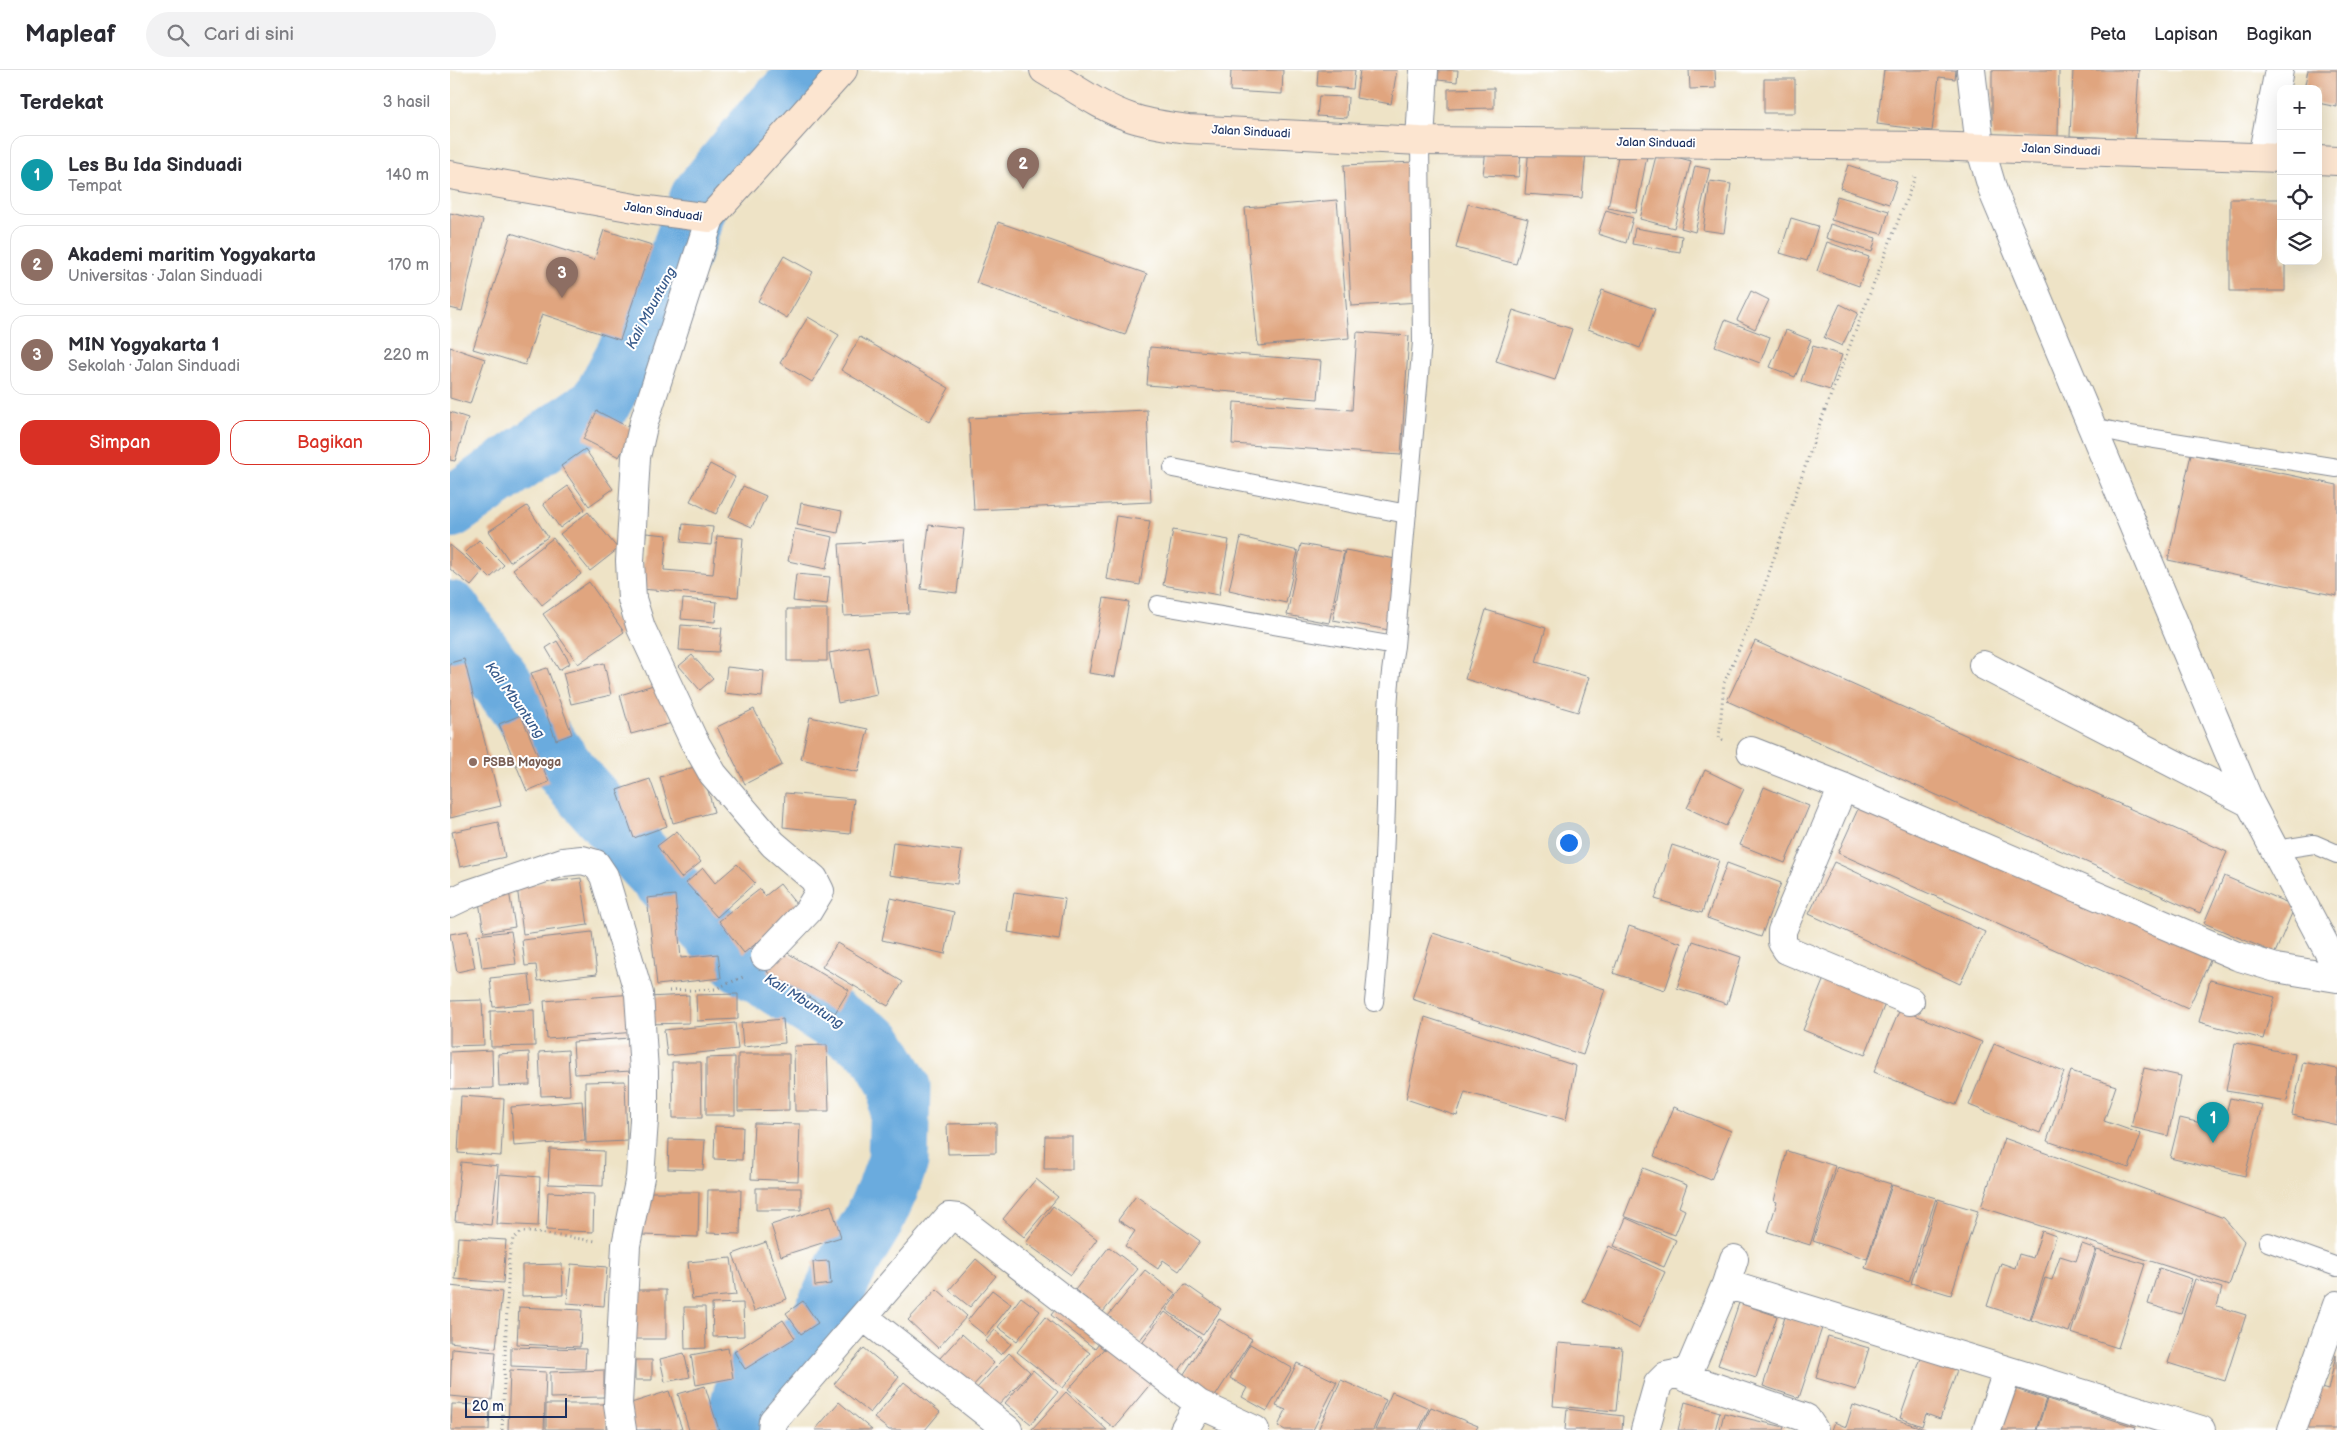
<!DOCTYPE html>
<html lang="id">
<meta charset="utf-8">
<style>
:root{--surface:#fff;--page:#f2f2f3;--text:#2b2b33;--muted:#7c7c81;--line:#e1e1e2;--accent:#d93025}
body{margin:0;font-family:"Balsamiq Sans",sans-serif;background:var(--page);color:var(--text)}
.controls{position:absolute;right:15px;top:15px;display:grid;overflow:hidden;border-radius:10px;box-shadow:0 5px 20px #0002}
.controls button{width:45px;height:45px;display:grid;place-items:center;padding:0;border:0;border-bottom:1px solid var(--line);background:var(--surface);color:var(--text);font:25px sans-serif}
.scale{position:absolute;left:15px;bottom:12px;width:102px;box-sizing:border-box;padding-left:5px;border:2px solid #1b2f5e;border-top:0;font-size:14px;line-height:18px;white-space:nowrap;color:#1b2f5e;-webkit-text-stroke:4px #fff;paint-order:stroke}
.you{position:absolute;left:1118px;top:772px;width:18px;height:18px;margin:-12px;border:4px solid #fff;border-radius:50%;background:#1a73e8;box-shadow:0 0 0 8px #1a73e833}
.badge{display:grid;place-items:center;width:32px;height:32px;border-radius:50%;background:var(--accent);color:#fff;font-size:16px;font-weight:700}
.pin{position:absolute;translate:-50% -41px;filter:drop-shadow(0 1px 2px #0008)}
.pin::after{content:'';position:absolute;top:26px;width:18px;height:15px;background:inherit;clip-path:polygon(0 0,100% 0,50% 100%)}
.list{margin:0;padding:0;list-style:none}
h2{display:flex;justify-content:space-between;align-items:center;height:65px;margin:0;padding:0 20px;font-size:21px}
h2 small{font-size:16px;font-weight:400;color:var(--muted)}
.list li{display:grid;grid-template-columns:32px 1fr auto;gap:15px;align-items:center;box-sizing:border-box;height:80px;margin:0 10px 10px;padding:0 10px;border:1px solid var(--line);border-radius:15px}
.list b{display:block;font-size:19px;white-space:nowrap}
.list p{margin:0;font-size:16px;white-space:nowrap;color:var(--muted)}
.list em{font-size:16px;font-style:normal;color:var(--muted)}
.actions{display:flex;gap:10px;padding:15px 20px}
.actions a{flex:1;padding:11px 0;border:1px solid var(--accent);border-radius:15px;text-align:center;font-size:18px;color:var(--accent)}
.actions .main{background:var(--accent);color:#fff}
.icon{flex:none;width:28px;height:28px;fill:none;stroke:currentColor;stroke-width:2;stroke-linecap:round;stroke-linejoin:round}
.map{position:relative;flex:none;width:1887px;height:1360px;overflow:hidden}
header{display:flex;align-items:center;gap:30px;box-sizing:border-box;height:70px;padding:0 25px;background:var(--surface);border-bottom:1px solid var(--line)}
header strong{font-size:24px}
nav{display:flex;gap:28px;margin-inline-start:auto;font-size:18px}
.search{width:350px;height:45px;background:var(--page);display:flex;align-items:center;gap:12px;box-sizing:border-box;padding:0 18px;border-radius:28px;color:var(--muted);font-size:19px}
main{display:flex}
aside{flex:1;background:var(--surface)}
.map>svg:first-child{display:block}
.lines{fill:none;stroke-linecap:round;stroke-linejoin:round}
.river{stroke:#6aabde;stroke-width:61}
.building{fill:#e0a57f}
.lane-casing{stroke:#848992;stroke-width:20}
.street-casing{stroke:#848992;stroke-width:30}
.secondary-casing{stroke:#848992;stroke-width:30}
.path{stroke:#848992;stroke-width:3;stroke-dasharray:1 4;stroke-linecap:butt}
.lane{stroke:#fff;stroke-width:18}
.street{stroke:#fff;stroke-width:28}
.secondary{stroke:#fce5d0;stroke-width:28}
.education-dot{fill:#8d6e63;stroke:#fff;stroke-width:2}
.labels{text-anchor:middle;dominant-baseline:central;stroke-width:4;stroke-linejoin:round;paint-order:stroke}
.street-label{font-size:12px;fill:#1b2f5e;stroke:#fff}
.education-label{font-size:12px;font-weight:bold;fill:#785e54;stroke:#fff;text-anchor:start}
.water-label{font-size:14px;font-style:italic;fill:#375a8b;stroke:#fff}
</style>
<header>
<strong>Mapleaf</strong>
<div class="search"><svg class="icon" aria-label="search" viewBox="0 0 24 24"><circle cx="10" cy="10" r="6"/><path d="M15 15l6 6"/></svg>Cari di sini</div>
<nav><a>Peta</a><a>Lapisan</a><a>Bagikan</a></nav>
</header>
<main>
<aside>
<h2>Terdekat<small>3 hasil</small></h2>
<ul class="list">
<li><span class="badge" style="background:#0f9aa8">1</span><div><b>Les Bu Ida Sinduadi</b><p>Tempat</p></div><em>140 m</em></li>
<li><span class="badge" style="background:#8d6e63">2</span><div><b>Akademi maritim Yogyakarta</b><p>Universitas · Jalan Sinduadi</p></div><em>170 m</em></li>
<li><span class="badge" style="background:#8d6e63">3</span><div><b>MIN Yogyakarta 1</b><p>Sekolah · Jalan Sinduadi</p></div><em>220 m</em></li>
</ul>
<div class="actions"><a class="main">Simpan</a><a>Bagikan</a></div>
</aside>
<div class="map">
<svg width="1887" height="1360" viewBox="0 0 1887 1360">
<rect width="100%" height="100%" fill="#fff"/>
<filter id="ink" filterUnits="userSpaceOnUse"><feTurbulence type="fractalNoise" baseFrequency=".02" numOctaves="2"/><feDisplacementMap in="SourceGraphic" scale="10" xChannelSelector="R" yChannelSelector="G"/><feConvolveMatrix kernelMatrix="1 2 1 2 8 2 1 2 1" color-interpolation-filters="sRGB"/></filter>
<filter id="wash" filterUnits="userSpaceOnUse"><feTurbulence type="fractalNoise" baseFrequency=".0096" numOctaves="4" result="noise"/><feDisplacementMap in="SourceGraphic" scale="20" xChannelSelector="R" yChannelSelector="G"/><feGaussianBlur stdDeviation="1.12" result="paint"/><feColorMatrix in="noise" values="0 0 0 0 0 0 0 0 0 0 0 0 0 0 0 0 0 1.4 0 .05"/><feComposite in="paint" operator="in"/></filter>
<g filter="url(#wash)">
<rect width="100%" height="100%" fill="#eee3c6"/>
<g class="lines">
<!-- river -->
<path class="river" d="M0,438L150,334L231,182L250,128L310,55L363,0
M0,541L119,705L196,792L289,891L426,976L450,1017L448,1091L439,1116L422,1153L399,1191L363,1268L304,1306L293,1326L288,1344L291,1360"/>
</g>
<g id="blocks">
<!-- building -->
<path class="building" d="M781,0H833L832,24L780,21Z
M868,0H905L903,19L867,16Z
M910,0H947L941,34L906,28Z
M989,0H1008L1007,12L988,10Z
M1239,0H1265L1266,18L1240,19Z
M1434,0H1506L1505,9L1489,7L1482,61L1427,54Z
M1542,0H1609L1608,68L1542,67Z
M1623,0H1689L1685,69L1620,66Z
M1858,0H1887V37L1868,33V19H1854Z
M1314,9H1345V43H1314Z
M1044,18V38L998,39V19Z
M869,26L898,27L897,48L867,46Z
M1079,76L1136,81L1132,128L1075,124Z
M1036,79L1071,81L1069,107L1033,105Z
M1169,81L1197,86L1186,143L1158,138Z
M1207,82L1241,91L1224,158L1190,149Z
M964,92L970,232L901,236L894,95Z
M1398,95L1447,111L1439,134L1390,118Z
M1245,96L1260,99L1245,162L1231,158Z
M1260,111L1281,114L1274,163L1253,160Z
M1387,126L1439,141L1432,164L1381,150Z
M1780,129H1831V191H1835V221H1780Z
M887,130L899,268L808,276L795,138Z
M1018,134L1078,149L1066,194L1006,178Z
M1156,140L1183,148L1176,173L1148,164Z
M0,143L33,150L12,241L0,238Z
M1341,148L1368,156L1357,191L1330,183Z
M548,152L697,204L675,265L526,213Z
M1380,154L1426,168L1422,182L1376,168Z
M1185,158L1232,166L1230,182L1182,174Z
M154,160L202,175L170,270L92,244L75,295L23,279L61,163L144,190Z
M1377,172L1419,187L1409,216L1367,201Z
M334,186L363,202L337,248L308,231Z
M1152,220L1205,239L1190,278L1138,259Z
M1301,221L1319,230L1305,259L1287,250Z
M1390,234L1408,243L1392,276L1374,268Z
M1063,240L1122,259L1105,310L1046,291Z
M358,247L389,265L362,312L330,293Z
M1275,250L1320,267L1310,293L1265,276Z
M1336,260L1361,270L1345,307L1320,297Z
M907,262L959,266L951,385L782,374L784,332L902,340Z
M410,267L499,318L479,352L391,300Z
M1363,276L1392,285L1380,320L1351,311Z
M0,277L35,289L20,334L0,328Z
M700,277L871,291L868,329L697,315Z
M697,340L701,432L524,440L519,348Z
M147,341L184,360L169,387L133,369Z
M0,342L18,348L5,391L0,390Z
M135,379L163,419L139,436L111,396Z
M1741,384L1887,415V526L1718,490Z
M260,394L285,407L266,444L240,431Z
M118,416L135,439L110,458L93,434Z
M293,416L316,426L302,457L279,447Z
M351,433L392,441L388,463L347,455Z
M77,436L98,467L60,492L39,461Z
M138,442L168,479L140,501L110,464Z
M666,446L700,451L690,515L656,509Z
M233,454L263,457L261,475L231,472Z
M479,455L514,459L507,523L471,519Z
M345,459L383,467L376,499L338,491Z
M723,460L779,470L769,525L713,515Z
M196,463L217,465L214,500L263,504L267,466L293,468L288,527L191,519Z
M791,467L848,481L836,533L779,520Z
M103,468L131,504L92,535L63,499Z
M29,470L54,495L40,508L15,483Z
M455,470L459,543L394,546L389,474Z
M851,474L894,482L879,553L837,545Z
M0,475L33,502L21,516L0,499Z
M895,480L951,490L939,560L883,550Z
M346,504L380,507L377,535L343,531Z
M139,512L174,562L128,594L93,544Z
M654,528L679,532L665,607L639,603Z
M233,529L267,532L265,552L231,549Z
M337,539H377V591H337Z
M1036,540L1096,558L1086,592L1139,607L1128,642L1015,609Z
M231,555L272,558L269,582L229,580Z
M107,571L120,593L109,600L96,578Z
M1305,571L1777,782L1750,843L1277,631Z
M418,576L427,625L388,633L379,583Z
M242,585L263,609L250,620L229,596Z
M14,589L51,736L0,748V593Z
M154,593L161,625L121,634L113,603Z
M277,597L314,601L312,627L274,623Z
M97,598L122,664L106,670L81,603Z
M210,613L222,653L181,664L170,625Z
M304,639L332,695L295,714L267,657Z
M71,645L99,712L77,721L49,654Z
M360,647L418,659L408,702L351,689Z
M251,695L264,742L223,753L210,707Z
M1255,700L1294,719L1276,756L1237,738Z
M200,709L217,756L184,768L167,720Z
M1314,717L1359,736L1335,793L1290,775Z
M335,723L404,729L400,764L333,757Z
M1413,728L1763,884L1738,939L1388,783Z
M48,752L55,787L10,797L2,762Z
M227,761L251,792L231,808L207,776Z
M443,772L512,781L507,814L439,805Z
M1222,775L1269,790L1252,843L1205,829Z
M1384,792L1535,862L1510,914L1359,844Z
M1277,793L1331,813L1311,867L1257,848Z
M287,794L305,813L267,847L236,813L253,798L265,813Z
M1774,806L1845,836L1825,883L1754,853Z
M131,808L138,855L73,864L67,816Z
M330,814L350,839L294,883L269,851L310,819L315,826Z
M59,821L65,857L34,862L28,826Z
M564,822L615,829L609,870L558,862Z
M225,825L231,888L268,884L271,908L207,915L197,828Z
M441,828L504,842L495,884L432,870Z
M1179,856L1231,873L1215,920L1163,903Z
M18,861L25,898L7,902L0,864Z
M61,861L66,894L32,898L27,865Z
M142,862L147,904L88,911L86,895L75,896L72,870Z
M983,863L1155,919L1133,985L962,929Z
M1243,871L1291,887L1277,934L1227,918Z
M387,873L453,912L438,936L372,897Z
M331,879L399,920L385,943L317,902Z
M79,904L82,933L43,937L40,908Z
M1375,906L1436,931L1415,985L1353,960Z
M1760,910L1825,927L1813,969L1749,952Z
M183,924L186,962L97,969L94,931Z
M288,924V949L247,951L246,925Z
M239,925V953L198,954L197,927Z
M32,930L34,975L0,976V931Z
M1450,939L1532,972L1506,1035L1424,1002Z
M84,940L85,976L41,977L40,941Z
M975,947L1126,996L1116,1050L1015,1022L1007,1046L956,1029Z
M333,949L335,973L293,977L291,953Z
M285,953L288,979L217,986L214,960Z
M180,968L182,1001L125,1004L123,972Z
M1785,973L1845,984L1837,1031L1776,1021Z
M1544,974L1614,1002L1590,1063L1519,1035Z
M377,975L379,1041H345L344,976Z
M42,980L43,1018L0,1019V982Z
M118,980L120,1025L91,1026L89,982Z
M79,982L80,1015L49,1016L48,984Z
M288,984H339V1040L288,1041Z
M285,987V1045H256V988Z
M222,992H251L252,1048H223Z
M1853,992L1887,999V1055L1842,1045Z
M1694,998L1731,1006L1718,1066L1681,1057Z
M1621,1001L1666,1016L1654,1051L1691,1064L1679,1098L1597,1071Z
M175,1011L177,1071L136,1073L135,1012Z
M11,1026L54,1029L51,1086L8,1083Z
M1780,1028L1812,1035L1795,1106L1720,1088L1730,1048L1772,1058Z
M132,1031L135,1071L64,1076L61,1037Z
M1224,1037L1281,1061L1261,1110L1204,1086Z
M304,1053L350,1054L348,1111L301,1109Z
M546,1053V1083L498,1084L497,1054Z
M265,1056L293,1057L292,1090L264,1089Z
M595,1066H622V1099H594Z
M1554,1068L1774,1148L1794,1171L1779,1216L1531,1137Z
M219,1069L255,1070L253,1100L218,1099Z
M100,1079L154,1081L153,1116L98,1114Z
M1337,1081L1385,1096L1360,1175L1318,1162L1327,1132L1324,1131Z
M11,1092L48,1096L41,1155L5,1151Z
M1387,1097L1441,1114L1417,1189L1363,1171Z
M1193,1098L1237,1115L1229,1137L1235,1140L1225,1165L1174,1146Z
M50,1104L90,1107L88,1156L47,1154Z
M586,1109L608,1127L574,1167L553,1149Z
M1442,1115L1486,1128L1459,1212L1415,1198Z
M306,1118H351V1140H306Z
M258,1120H291L290,1164L257,1163Z
M98,1122L144,1124L143,1162L96,1160Z
M194,1122H249L248,1167L193,1165Z
M686,1126L750,1171L729,1201L713,1190L708,1199L675,1176L685,1161L668,1150Z
M1488,1129L1528,1141L1501,1225L1461,1213Z
M381,1135L391,1167L331,1186L321,1155Z
M603,1136L647,1169L621,1205L576,1173Z
M1176,1148L1226,1170L1214,1197L1164,1176Z
M1592,1161L1606,1166L1580,1250L1537,1236L1551,1193L1565,1198L1569,1184L1583,1188Z
M8,1167L56,1170L53,1213L5,1209Z
M316,1172L337,1229L304,1241L283,1184Z
M1632,1174L1646,1179L1619,1262L1581,1250L1595,1208L1602,1210L1610,1186L1626,1191Z
M1159,1176L1215,1202L1189,1258L1133,1232Z
M659,1177L688,1199L653,1242L625,1220Z
M1647,1180L1695,1194L1668,1278L1621,1263Z
M281,1188L286,1225L242,1229L238,1192Z
M526,1189L546,1206L520,1237L499,1220Z
M379,1191L381,1214L365,1216L363,1192Z
M112,1194L113,1225L72,1226V1195Z
M121,1194L157,1197L154,1236L117,1233Z
M1709,1198L1742,1209L1731,1244L1698,1234Z
M695,1200L726,1224L689,1271L658,1246Z
M1745,1209L1772,1218L1767,1236L1796,1245L1775,1311L1718,1293Z
M735,1214L771,1239L753,1265L716,1240Z
M0,1216L52,1222L46,1278L0,1272Z
M487,1219L517,1246L488,1278L458,1250Z
M176,1220H216V1269H176Z
M542,1220L561,1234L536,1266L517,1251Z
M571,1227L590,1241L567,1271L548,1257Z
M353,1231L368,1253L351,1264L336,1243Z
M612,1231L655,1266L645,1279L601,1245Z
M293,1233L294,1266L263,1267L262,1234Z
M1289,1233L1327,1246L1306,1308L1268,1295Z
M69,1237L132,1240L130,1277L67,1274Z
M234,1237H255L256,1278L235,1279Z
M715,1242L752,1269L725,1306L687,1279Z
M595,1247L640,1283L613,1318L567,1282Z
M1335,1247L1372,1258L1349,1328L1313,1316Z
M769,1249L802,1269L764,1328L732,1307Z
M333,1250L345,1268L295,1299L284,1282Z
M545,1260L561,1274L551,1285L535,1271Z
M512,1264L544,1293L521,1318L489,1289Z
M1378,1266L1419,1278L1406,1320L1366,1308Z
M1108,1273L1172,1278L1166,1341L1103,1336Z
M800,1274L842,1298L817,1341L792,1327L797,1318L780,1308Z
M657,1275L702,1312L664,1358L618,1320Z
M61,1277L136,1279L135,1299L61,1296Z
M2,1278L46,1282L42,1330L0,1326Z
M278,1278L283,1308L246,1315L241,1285Z
M414,1278L449,1307L420,1343L384,1314Z
M234,1283L240,1307L215,1312L210,1289Z
M559,1283L580,1302L546,1338L526,1319Z
M1886,1285L1887,1359H1854L1864,1316L1878,1320Z
M1471,1288L1507,1300L1490,1349L1476,1344L1472,1356L1450,1348Z
M185,1290H202V1310H185Z
M847,1293L887,1312L863,1360H835L828,1356L836,1340L826,1336Z
M60,1300L96,1302L94,1360H58Z
M154,1300V1327L100,1328V1302Z
M583,1300L608,1322L581,1354L555,1333Z
M891,1310L936,1330L923,1360H868Z
M454,1312L490,1342L475,1360H439L424,1348Z
M255,1316L269,1360H239L228,1324Z
M1556,1316L1596,1329L1586,1360H1542Z
M219,1321L232,1359L183,1360L175,1335Z
M616,1322L657,1360H581Z
M942,1322L979,1338L969,1360H925Z
M1597,1329L1686,1357L1685,1360H1587Z
M389,1332L422,1360H365Z
M1235,1332L1270,1342L1265,1360H1228Z
M2,1334L40,1335L39,1360H1Z
M96,1334H156V1359H96Z
M1403,1335L1478,1360H1381L1384,1352L1396,1357Z
M981,1337L1028,1356L1026,1360H971Z
M1117,1339L1173,1346L1172,1360H1115Z
M1274,1343L1334,1357L1333,1360H1270Z"/>
</g>
</g>
<g filter="url(#ink)">
<use href="#blocks" fill-opacity="0" stroke="#848992" stroke-width="1"/>
<g class="lines">
<!-- lane casing -->
<g class="lane-casing">
<path id="lane" d="M1643,357L1680,365L1887,398
M723,398L957,444
M708,535L945,576
M1826,780L1864,774L1887,784
M924,932C931,867 934,800 936,735C938,682 935,628 945,576L972,272L970,71
M1818,1172L1887,1197"/>
</g>
<!-- street casing -->
<g class="street-casing">
<path id="street" d="M1521,0L1530,77L1544,124L1800,733L1887,898
M970,71L974,0
M1812,87L1829,0
M260,148L194,352L186,387L180,491L182,529L191,558L243,669L263,704L323,774L364,809L370,821L358,841L315,886
M1533,595L1800,733
M1301,681L1393,717L1787,886L1826,898L1887,908
M1393,717L1332,861V872L1337,880L1460,931
M0,833L19,824L113,792L132,790L146,794L154,806L189,924L194,1001V1050L190,1107L176,1175L168,1334L172,1360
M1276,1214L1751,1360
M414,1247L558,1360
M1236,1308L1276,1214L1284,1189
M322,1360L323,1351L499,1147L508,1148L749,1334L805,1360
M734,1360L749,1334
M1195,1360L1208,1314L1216,1306L1226,1304L1356,1348L1364,1360
M1537,1360L1557,1302
M1842,1360L1887,1235"/>
</g>
<!-- secondary casing -->
<g class="secondary-casing">
<path id="secondary" d="M594,0C622,16 651,38 682,48C700,54 719,56 738,59L970,71L1477,76L1831,88
M1868,90L1887,91
M0,105L190,139L260,148L393,0"/>
</g>
<!-- path -->
<path class="path" d="M1273,670L1269,668L1274,613L1308,535L1370,353L1465,107
M219,921L265,919L293,907
M52,1360L59,1188L63,1169L71,1162H81L146,1171"/>
<!-- lane -->
<use href="#lane" class="lane"/>
<!-- street -->
<use href="#street" class="street"/>
<!-- secondary -->
<use href="#secondary" class="secondary"/>
</g>
</g>
<!-- markers -->
<circle class="education-dot" cx="23" cy="692" r="5"/>
<g class="labels">
<!-- street labels -->
<g class="street-label">
<text transform="translate(801 62) rotate(3)">Jalan Sinduadi</text>
<text transform="translate(1206 73) rotate(1)">Jalan Sinduadi</text>
<text transform="translate(1611 80) rotate(2)">Jalan Sinduadi</text>
<text transform="translate(213 142) rotate(8)">Jalan Sinduadi</text>
</g>
<!-- education labels -->
<g class="education-label">
<text x="33" y="692">PSBB Mayoga</text>
</g>
<!-- water labels -->
<g class="water-label">
<text transform="translate(201 238) rotate(-62)">Kali Mbuntung</text>
<text transform="translate(65 630) rotate(54)">Kali Mbuntung</text>
<text transform="translate(354 931) rotate(32)">Kali Mbuntung</text>
</g>
</g>
</svg>
<div class="controls">
<button>+</button>
<button>−</button>
<button><svg class="icon" aria-label="locate" viewBox="0 0 24 24"><circle cx="12" cy="12" r="6"/><path d="M12 2v4M12 18v4M2 12h4M18 12h4"/></svg></button>
<button><svg class="icon" aria-label="layers" viewBox="0 0 24 24"><path d="M12 4l9 5-9 5-9-5zM3 14l9 5 9-5"/></svg></button>
</div>
<div class="scale">20 m</div>
<div class="you"></div>
<div class="pin badge" style="left:1763px;top:1073px;background:#0f9aa8">1</div>
<div class="pin badge" style="left:573px;top:119px;background:#8d6e63">2</div>
<div class="pin badge" style="left:112px;top:228px;background:#8d6e63">3</div>
</div>
</main>
